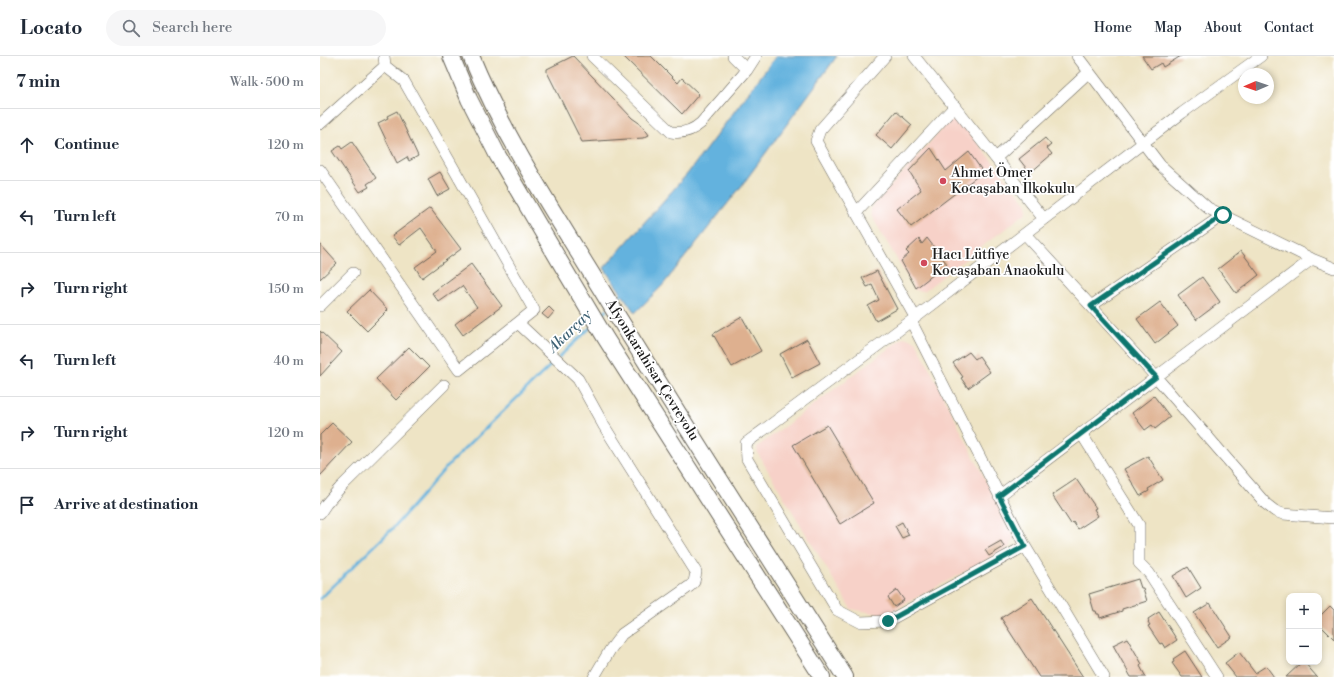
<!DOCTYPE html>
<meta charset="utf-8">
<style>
:root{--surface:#fff;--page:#f6f6f7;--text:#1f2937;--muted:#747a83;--line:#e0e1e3}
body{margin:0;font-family:"Libre Bodoni",serif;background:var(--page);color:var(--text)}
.controls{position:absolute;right:12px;bottom:12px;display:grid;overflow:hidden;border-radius:8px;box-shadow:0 2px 6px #0003}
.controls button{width:36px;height:36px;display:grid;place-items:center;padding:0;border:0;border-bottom:1px solid var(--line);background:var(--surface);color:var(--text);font:20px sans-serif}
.compass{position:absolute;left:918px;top:12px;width:36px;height:36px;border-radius:50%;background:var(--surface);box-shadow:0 2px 6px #0003;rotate:268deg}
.stop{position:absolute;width:12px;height:12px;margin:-9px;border:3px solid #0f766e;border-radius:50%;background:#fff}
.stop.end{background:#0f766e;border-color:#fff;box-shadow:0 1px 4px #0008}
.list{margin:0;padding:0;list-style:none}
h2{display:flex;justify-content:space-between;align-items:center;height:52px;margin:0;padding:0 16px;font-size:17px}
h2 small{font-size:13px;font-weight:400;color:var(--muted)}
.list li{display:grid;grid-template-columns:26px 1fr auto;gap:12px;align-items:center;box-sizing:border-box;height:72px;padding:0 16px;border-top:1px solid var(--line)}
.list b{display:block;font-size:15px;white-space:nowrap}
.list em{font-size:13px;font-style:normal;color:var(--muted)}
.icon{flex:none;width:22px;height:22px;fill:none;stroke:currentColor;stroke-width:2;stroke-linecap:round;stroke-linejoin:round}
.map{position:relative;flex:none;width:1014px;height:621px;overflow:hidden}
header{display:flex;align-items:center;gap:24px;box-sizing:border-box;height:56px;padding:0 20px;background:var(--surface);border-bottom:1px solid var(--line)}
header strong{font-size:19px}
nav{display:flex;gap:22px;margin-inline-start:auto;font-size:14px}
.search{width:280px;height:36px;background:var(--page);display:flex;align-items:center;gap:10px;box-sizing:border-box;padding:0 14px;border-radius:22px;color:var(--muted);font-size:15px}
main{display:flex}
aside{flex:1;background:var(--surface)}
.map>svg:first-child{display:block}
.built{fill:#f7d1c8}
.water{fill:#64b2de;stroke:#40677d}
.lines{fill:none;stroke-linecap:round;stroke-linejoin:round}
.stream{stroke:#64b2de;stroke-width:2.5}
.building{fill:#deb08f}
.minor-casing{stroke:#666257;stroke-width:12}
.highway-casing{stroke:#666257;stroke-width:18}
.minor{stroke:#fff;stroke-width:11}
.highway{stroke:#fff;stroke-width:16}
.route{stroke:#0f766e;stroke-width:5}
.poi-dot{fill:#d1495b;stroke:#fff;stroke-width:1.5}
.labels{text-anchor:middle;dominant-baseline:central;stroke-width:3.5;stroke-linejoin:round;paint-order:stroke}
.poi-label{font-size:14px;fill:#1c1c1c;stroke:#fff;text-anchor:start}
.street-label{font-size:14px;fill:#1c1c1c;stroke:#fff}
.water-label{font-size:15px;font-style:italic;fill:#3c6073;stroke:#fff}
</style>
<header>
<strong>Locato</strong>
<div class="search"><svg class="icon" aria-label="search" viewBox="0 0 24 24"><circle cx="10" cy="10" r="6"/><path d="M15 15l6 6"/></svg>Search here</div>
<nav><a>Home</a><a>Map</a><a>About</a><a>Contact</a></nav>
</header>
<main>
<aside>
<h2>7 min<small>Walk · 500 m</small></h2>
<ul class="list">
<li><svg class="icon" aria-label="ahead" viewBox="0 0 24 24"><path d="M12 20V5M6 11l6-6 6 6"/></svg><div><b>Continue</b></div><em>120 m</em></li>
<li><svg class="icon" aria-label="left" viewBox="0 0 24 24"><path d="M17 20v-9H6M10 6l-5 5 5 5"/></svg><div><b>Turn left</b></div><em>70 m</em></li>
<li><svg class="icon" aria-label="right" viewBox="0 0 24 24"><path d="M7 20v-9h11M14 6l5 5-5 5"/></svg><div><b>Turn right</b></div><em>150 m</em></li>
<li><svg class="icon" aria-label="left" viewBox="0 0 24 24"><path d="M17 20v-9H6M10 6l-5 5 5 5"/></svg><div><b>Turn left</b></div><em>40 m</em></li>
<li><svg class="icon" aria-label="right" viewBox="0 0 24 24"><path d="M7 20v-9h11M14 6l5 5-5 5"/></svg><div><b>Turn right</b></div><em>120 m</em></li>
<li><svg class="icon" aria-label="arrive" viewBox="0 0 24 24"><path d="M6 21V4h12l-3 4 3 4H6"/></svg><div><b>Arrive at destination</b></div></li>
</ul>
</aside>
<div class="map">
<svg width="1014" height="621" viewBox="0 0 1014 621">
<rect width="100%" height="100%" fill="#fff"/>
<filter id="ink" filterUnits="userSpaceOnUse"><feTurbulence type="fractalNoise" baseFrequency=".025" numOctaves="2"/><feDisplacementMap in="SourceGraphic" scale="8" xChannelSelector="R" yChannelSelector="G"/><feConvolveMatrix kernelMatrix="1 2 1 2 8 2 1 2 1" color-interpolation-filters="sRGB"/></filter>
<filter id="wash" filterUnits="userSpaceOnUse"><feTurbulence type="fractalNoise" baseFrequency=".012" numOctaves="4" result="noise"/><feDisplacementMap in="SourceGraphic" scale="16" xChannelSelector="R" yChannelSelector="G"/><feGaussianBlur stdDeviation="0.9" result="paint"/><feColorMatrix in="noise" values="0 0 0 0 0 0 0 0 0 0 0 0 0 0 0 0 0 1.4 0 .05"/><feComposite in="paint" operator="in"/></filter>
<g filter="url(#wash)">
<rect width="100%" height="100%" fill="#eee4c5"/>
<!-- built -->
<path class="built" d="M629,65H640L707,148V156L604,235L595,234L551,159V152Z
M584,281L596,285L694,481L690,491L565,559L531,553L438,398L437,391Z"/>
<!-- water -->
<path class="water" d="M456,0H517L420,132L342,230L315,257L284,212L368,117Z"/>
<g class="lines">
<!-- stream -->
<path class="stream" d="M294,246L303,237
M279,262L287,254
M239,301L272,270
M0,543L73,472L131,406L234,306"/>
</g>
<g id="blocks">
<!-- building -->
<path class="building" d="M253,0L312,62L322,69L329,79L323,82L262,86L227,16V13Z
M303,0H331L358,27L362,22L379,38L362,58Z
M822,0H861L843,11L841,7L831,13Z
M77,55L98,100L89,105L87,101L77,107L58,67L68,62L67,60Z
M576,55L592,69L572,93L556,79Z
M725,82L731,89L727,92L732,98L710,117L699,103Z
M32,86L56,122L47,128L49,131L40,136L12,95L20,90L22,93Z
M611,92L626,115L649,96L663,116L591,171L577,153L601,134L589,115Z
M120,116L130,133L117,140L108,123Z
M110,152L141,193L102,222L95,211L117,195L101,172L79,189L72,180Z
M607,182L627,208L596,232L581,205L589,198L586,195L599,183L602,188Z
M0,188L17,207L0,223Z
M921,195L939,219L916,237L898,213Z
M151,208L182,250L143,279L135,268L157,251L142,230L119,246L112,237Z
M557,215L577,253L556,265L548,250L559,244L552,229L547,231L542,222Z
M882,221L900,246L876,264L858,239Z
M49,234L68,254L47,275L27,255Z
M840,246L858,270L835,288L817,263Z
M229,251L234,256L228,263L222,258Z
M422,261L441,295L412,311L393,278Z
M0,275L22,296L0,320Z
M487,283L500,307L472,322L460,298Z
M89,291L109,311L76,344L56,323Z
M649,296L655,303L659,300L670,316L648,332L641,322L643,321L633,307Z
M834,340L850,361L835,373L832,369L825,374L812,357Z
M12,367L32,386L0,420V379Z
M507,369L554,447L520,468L473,389Z
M828,400L843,424L828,433L829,435L820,440L804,413Z
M756,423L776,452L774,453L778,460L758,473L753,466L751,468L732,439Z
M582,466L589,479L582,482L575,470Z
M681,485L684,491L669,500L665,494Z
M868,511L881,532L866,542L853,520Z
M818,523L821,532H823L827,545L802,553V555L780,562L779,558H777L776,555H774L769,538Z
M577,534L584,544L574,551L568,541Z
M712,542L763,621H719L681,562Z
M890,547L912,581L897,591L874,557Z
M1010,550L1014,554V583L999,568V561Z
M839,556L857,584L845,592L842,587L840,588L828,570L830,569L828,566L829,565L828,563Z
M807,582L822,608L820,610L826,621H811L793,589Z
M865,595L882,621H862L852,607L854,606L853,603Z
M919,596L935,617L946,610L954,621H916L905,607Z
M982,606H984L997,621H966Z"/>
</g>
</g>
<g filter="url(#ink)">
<use href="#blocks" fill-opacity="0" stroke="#666257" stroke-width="1"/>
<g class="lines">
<!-- minor casing -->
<g class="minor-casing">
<path id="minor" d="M272,0L351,76C363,78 372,75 381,67L427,14L436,0
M413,0L427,14
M565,0L500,74L496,85L595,261
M594,0L724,163
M757,0L840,109L888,152L992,203L1014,212
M0,68L65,10L64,0
M676,102L769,16
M0,114L139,314L214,254L84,25L65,10
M536,157L635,50
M705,178L836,321L946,448L955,455L963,458L1014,462
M0,250L33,217
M771,250L903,159
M591,265L705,490L784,621
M198,267L258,323L284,370L376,516L374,526L370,530L302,578L290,594L274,621
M761,377L819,469V507L829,517L897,621
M679,440L992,203
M0,457L6,448L20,432L124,329
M705,490L568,565L540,566L517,554L427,403L426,387L591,265L862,57L941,0"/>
</g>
<!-- highway casing -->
<g class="highway-casing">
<path id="highway" d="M131,0L149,43L178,100L243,211L286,283L502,621
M151,0C186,85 237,161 284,238C363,367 445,494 525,621"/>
</g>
<!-- minor -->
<use href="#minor" class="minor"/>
<!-- highway -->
<use href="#highway" class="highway"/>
</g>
</g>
<g class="lines" filter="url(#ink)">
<!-- route -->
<path class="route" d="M568,565L705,490L679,440L836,321L771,250L903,159"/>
</g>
<!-- markers -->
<g class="poi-dot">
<circle cx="623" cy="125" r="4"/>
<circle cx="604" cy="207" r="4"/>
</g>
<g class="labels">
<!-- poi labels -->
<g class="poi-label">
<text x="631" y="117">Ahmet Ömer<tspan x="631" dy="16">Kocaşaban İlkokulu</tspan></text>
<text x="612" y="199">Hacı Lütfiye<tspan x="612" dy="16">Kocaşaban Anaokulu</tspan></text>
</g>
<!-- street labels -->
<g class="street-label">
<text transform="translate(332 314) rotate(58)">Afyonkarahisar Çevreyolu</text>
</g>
<!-- water labels -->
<g class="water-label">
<text transform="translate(250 275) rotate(-44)">Akarçay</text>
</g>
</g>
</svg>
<div class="controls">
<button>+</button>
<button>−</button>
</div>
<svg class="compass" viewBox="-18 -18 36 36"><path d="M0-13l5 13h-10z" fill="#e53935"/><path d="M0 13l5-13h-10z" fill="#747a83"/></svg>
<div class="stop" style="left:903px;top:159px"></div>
<div class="stop end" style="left:568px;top:565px"></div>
</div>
</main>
